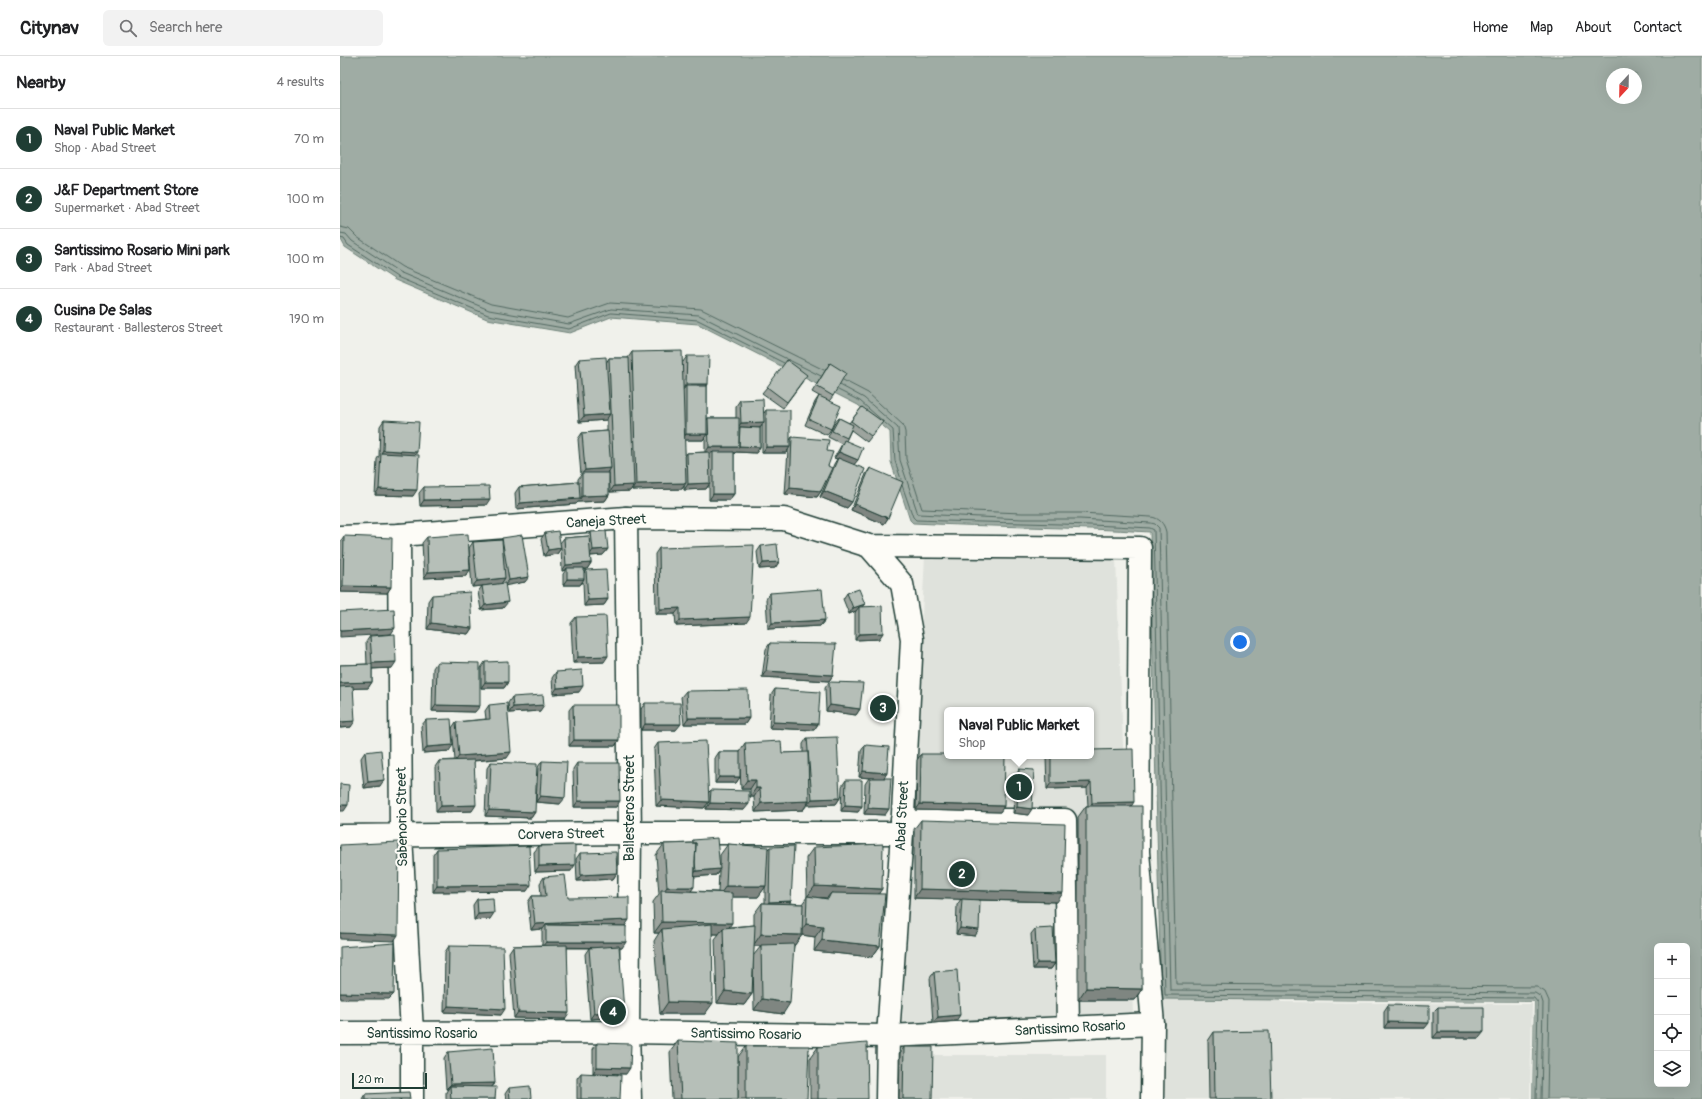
<!DOCTYPE html>
<meta charset="utf-8">
<style>
:root{--surface:#fff;--page:#f2f2f2;--text:#202124;--muted:#757577;--line:#e0e0e0;--accent:#1f3d34}
body{margin:0;font-family:Pangolin,sans-serif;background:var(--page);color:var(--text)}
.controls{position:absolute;right:12px;bottom:12px;display:grid;overflow:hidden;border-radius:6px;box-shadow:0 4px 16px #0002}
.controls button{width:36px;height:36px;display:grid;place-items:center;padding:0;border:0;border-bottom:1px solid var(--line);background:var(--surface);color:var(--text);font:20px sans-serif}
.compass{position:absolute;left:1266px;top:12px;width:36px;height:36px;border-radius:50%;background:var(--surface);box-shadow:0 4px 16px #0002;rotate:202deg}
.scale{position:absolute;left:12px;bottom:10px;width:75px;box-sizing:border-box;padding-left:4px;border:2px solid #1f3d34;border-top:0;font-size:11px;line-height:14px;white-space:nowrap;color:#1f3d34;-webkit-text-stroke:3px #fdfcf7;paint-order:stroke}
.you{position:absolute;left:900px;top:586px;width:14px;height:14px;margin:-10px;border:3px solid #fff;border-radius:50%;background:#1a73e8;box-shadow:0 0 0 6px #1a73e833}
.badge{display:grid;place-items:center;width:26px;height:26px;border-radius:50%;background:var(--accent);color:#fff;font-size:13px;font-weight:700}
.pin{position:absolute;translate:-50% -50%;border:2px solid #fff;box-shadow:0 1px 4px #0006}
.popup{position:absolute;left:604px;top:651px;width:150px;height:52px;box-sizing:border-box;display:grid;place-content:center;border-radius:6px;background:var(--surface);filter:drop-shadow(0 1px 3px #0005);font-size:13px;white-space:nowrap;color:var(--muted)}
.popup b{font-size:15px;color:var(--text)}
.popup::after{content:'';position:absolute;left:50%;top:100%;margin-left:-8px;border:8px solid transparent;border-top-color:var(--surface)}
.list{margin:0;padding:0;list-style:none}
h2{display:flex;justify-content:space-between;align-items:center;height:52px;margin:0;padding:0 16px;font-size:17px}
h2 small{font-size:13px;font-weight:400;color:var(--muted)}
.list li{display:grid;grid-template-columns:26px 1fr auto;gap:12px;align-items:center;box-sizing:border-box;height:60px;padding:0 16px;border-top:1px solid var(--line)}
.list b{display:block;font-size:15px;white-space:nowrap}
.list p{margin:0;font-size:13px;white-space:nowrap;color:var(--muted)}
.list em{font-size:13px;font-style:normal;color:var(--muted)}
.icon{flex:none;width:22px;height:22px;fill:none;stroke:currentColor;stroke-width:2;stroke-linecap:round;stroke-linejoin:round}
.map{position:relative;flex:none;width:1362px;height:1043px;overflow:hidden}
header{display:flex;align-items:center;gap:24px;box-sizing:border-box;height:56px;padding:0 20px;background:var(--surface);border-bottom:1px solid var(--line)}
header strong{font-size:19px}
nav{display:flex;gap:22px;margin-inline-start:auto;font-size:14px}
.search{width:280px;height:36px;background:var(--page);display:flex;align-items:center;gap:10px;box-sizing:border-box;padding:0 14px;border-radius:6px;color:var(--muted);font-size:15px}
main{display:flex}
aside{flex:1;background:var(--surface)}
.map>svg:first-child{display:block}
.built{fill:#dfe2dc;fill-rule:evenodd}
.water{fill:#9faca4;stroke:#6c8077;fill-rule:evenodd}
.pier{fill:#f0f1eb}
.lines{fill:none;stroke-linecap:round;stroke-linejoin:round}
.shore{stroke:#526961;stroke-width:1}
.minor-casing{stroke:#1f3d34;stroke-width:25}
.tertiary-casing{stroke:#1f3d34;stroke-width:25}
.minor{stroke:#fdfcf7;stroke-width:22}
.tertiary{stroke:#fdfcf7;stroke-width:22}
.wall{fill:#9da49e;stroke:#1f3d34;fill-rule:evenodd}
.shaded-wall{fill:#7f8681;stroke:#1f3d34}
.building{fill:#b6bfb8;stroke:#1f3d34}
.labels{text-anchor:middle;dominant-baseline:central;stroke-width:4;stroke-linejoin:round;paint-order:stroke}
.street-label{font-size:14px;fill:#1f3d34;stroke:#fdfcf7}
</style>
<header>
<strong>Citynav</strong>
<div class="search"><svg class="icon" aria-label="search" viewBox="0 0 24 24"><circle cx="10" cy="10" r="6"/><path d="M15 15l6 6"/></svg>Search here</div>
<nav><a>Home</a><a>Map</a><a>About</a><a>Contact</a></nav>
</header>
<main>
<aside>
<h2>Nearby<small>4 results</small></h2>
<ul class="list">
<li><span class="badge">1</span><div><b>Naval Public Market</b><p>Shop · Abad Street</p></div><em>70 m</em></li>
<li><span class="badge">2</span><div><b>J&amp;F Department Store</b><p>Supermarket · Abad Street</p></div><em>100 m</em></li>
<li><span class="badge">3</span><div><b>Santissimo Rosario Mini park</b><p>Park · Abad Street</p></div><em>100 m</em></li>
<li><span class="badge">4</span><div><b>Cusina De Salas</b><p>Restaurant · Ballesteros Street</p></div><em>190 m</em></li>
</ul>
</aside>
<div class="map">
<svg width="1362" height="1043" viewBox="0 0 1362 1043">
<rect width="100%" height="100%" fill="#f0f1eb"/>
<filter id="ink" filterUnits="userSpaceOnUse"><feTurbulence type="fractalNoise" baseFrequency=".025" numOctaves="2"/><feDisplacementMap in="SourceGraphic" scale="8" xChannelSelector="R" yChannelSelector="G"/><feConvolveMatrix kernelMatrix="1 2 1 2 8 2 1 2 1" color-interpolation-filters="sRGB"/></filter>
<g filter="url(#ink)">
<!-- built -->
<path class="built" d="M585,499L776,502L793,959L562,967ZM607,654H751V700H607Z
M821,943L1194,946L1192,1043H825Z
M589,999H766V1043H591Z"/>
<!-- water -->
<path class="water" d="M0,0H1362V1043H1192L1194,946L821,943L810,476C732,471 652,471 573,467L570,464L551,406L550,376L518,349L358,268L271,261L230,277L147,263L55,224L5,191L0,182ZM1272,18H1296V42H1272ZM1317,890H1347V1028H1317Z"/>
<!-- pier -->
<path class="pier" d="M941,944L1194,946L1192,1043H1190L1192,948L941,946Z"/>
<g class="lines">
<!-- shore -->
<path class="shore" d="M0,171L9,173L17,181L62,211L151,248L228,262L270,247L361,253L484,314
M0,177L6,178L12,185L59,216L149,254L229,268L271,253L359,259L481,320
M0,182L4,183L8,189L57,221L148,259L229,273L271,257L358,264L444,307
M503,324L528,337L563,369L565,376L566,403L582,453L682,457H741L811,461C819,462 824,467 826,476L836,928L1197,931L1205,936L1209,945L1207,1043
M500,329L524,342L558,372L560,404L578,458L682,463H740L811,467L815,468L819,472L830,934L1195,937L1201,941L1203,947L1201,1043
M498,334L520,345L553,374L555,405L561,423
M562,429L573,461L576,464C654,467 732,467 810,472L814,474L825,939L1194,942L1198,947L1196,1043"/>
<!-- minor casing -->
<g class="minor-casing">
<path id="minor" d="M286,462L290,777L288,976L290,1043
M59,479L61,780L72,976V1043
M562,764H725L728,972
M0,780L290,777H562
M0,977L288,976L548,980L813,968"/>
</g>
<!-- tertiary casing -->
<g class="tertiary-casing">
<path id="tertiary" d="M0,481L59,479L286,462L444,463L529,490L800,492L798,796L813,968L812,1043
M529,490L562,528L572,583L562,777L548,980L547,1043"/>
</g>
<!-- minor -->
<use href="#minor" class="minor"/>
<!-- tertiary -->
<use href="#tertiary" class="tertiary"/>
</g>
<!-- wall -->
<path class="wall" d="M292,296L343,306L347,300L368,328L367,330V364L368,362H396V350L400,344L424,357L426,354L450,384L452,381L487,395L488,410L481,435L477,441L445,438L448,394L446,397H422V369L420,372V391L416,397L396,396L395,397H394V438L389,444H369V429L366,433L344,434V430L342,433L292,434V431L290,435L270,436L269,415L267,417L269,439L265,445L238,446L236,448L176,453L175,437L179,431L238,426V423L241,419L238,383L242,377L267,375V362L266,364L239,366L235,309L239,303L266,307L269,302H288ZM365,382V396L347,397L345,400L344,384H363Z
M490,307L493,340L490,344L491,373L487,379L465,369L475,346L479,340L472,336Z
M463,325L443,352L422,337L427,331Z
M522,351L538,372L527,386L511,374L506,385L518,404L514,408L512,446L507,452L480,441L494,408L497,403L494,402L502,388L488,381L494,368L499,362L509,367Z
M44,364L75,399L73,440L35,439L37,403L39,400L40,370Z
M530,412L548,462L544,468L511,454L526,418Z
M84,431L146,449L80,450L79,437Z
M251,476L268,493L263,499L250,500L251,507L247,513H244V517L246,514L268,543L264,549L244,550L243,526L240,529H223V518L226,514L222,515L221,492L217,498L204,500L201,483L205,477L220,487L224,482L249,480Z
M4,480L51,531L47,537L0,536V486Z
M87,481L126,520L84,522L82,487Z
M162,482L185,526L165,529L163,552L141,554L138,536L142,530L152,529L132,531L129,492L133,486L161,484Z
M421,490L439,506L435,512L419,513L417,496Z
M319,492L406,567L336,570L335,558H316L315,498Z
M430,537L485,564L480,570L428,573L426,543Z
M507,537L523,551L539,583L515,584V557L516,555L509,558L503,543Z
M92,539L132,572L128,578L87,573L88,545Z
M236,561L264,606L233,607L231,567Z
M30,580L52,612L32,613V626L28,632H13L11,671L0,672V609L27,608L26,586Z
M430,587L493,619L489,625L422,621L426,593Z
M97,606L135,656L92,655L93,612Z
M145,606L168,626L164,632H141V612Z
M216,616L239,636L213,638L212,622Z
M489,626L520,653L516,659L486,655L485,632Z
M435,633L478,668L474,674L429,672L431,639Z
M346,635L409,662L405,668H344L341,641Z
M172,641L200,655L169,657L168,647Z
M305,647L336,674H301V653Z
M149,649L167,702L134,705L132,755L96,756L95,711L99,705L115,704L112,672L116,666L146,663L145,655Z
M233,649L279,684L275,690H229V654Z
M86,664L109,695L83,697L81,670Z
M467,682L500,742L496,748L467,749L463,754L415,756L414,741H410V733H401L400,713V721L396,727H375V702L379,696H399L405,687L442,697H463V688Z
M318,687L368,737L371,734L404,754L366,753V750L364,752L316,750L314,693Z
M525,689L547,717L544,722L545,759L524,758L525,728L529,722L519,721L521,695Z
M25,696L40,730L24,732L21,702Z
M581,698L664,750L660,756L576,754L577,704Z
M707,700H751L791,750L802,933L794,944H738V761L746,750H748L747,732L707,733L706,701Z
M202,705L220,748L196,746L198,711Z
M151,706L195,756L191,762L145,760L147,712Z
M237,707L276,751H234L233,713Z
M679,713L688,759L673,757L675,719Z
M506,724L522,750L518,756L501,755L502,730Z
M581,764L717,846L637,844L635,880L616,878L617,849L621,843L574,842V773Z
M353,784L380,809V799L388,788L428,793L430,791L449,847L462,848L467,841L466,802L474,791L539,837L540,890L532,901L474,895L475,881L462,879L454,890L443,958L414,954L413,903L412,938L404,949L377,947L375,883L379,878H372L365,958H320L314,885L319,877H314L313,846L319,838L316,799L324,788L351,787ZM379,815L378,836L351,835L354,821L376,819ZM425,831V847H422L414,858V869L389,871L392,841H418ZM476,842H487L486,843ZM414,890H421L413,900Z
M199,790L231,815L195,816L194,796Z
M97,793L187,835L93,836V799Z
M240,797L277,817L273,823L237,825L236,803Z
M204,821L228,842L286,870L282,892H280V961L250,963L245,898L249,892H260H227L225,963L174,962L169,896L173,890L202,889V875L203,873L191,874L188,846L192,840H201L200,827Z
M137,843L150,863L134,864L133,849Z
M695,873L715,907L711,913H693L691,878Z
M109,890L161,959L104,956L105,896Z
M594,916L616,965L593,967L590,922Z
M1048,949L1085,972H1044V955Z
M1098,951L1139,982H1093V956Z
M874,976L931,1043H869L868,985Z
M338,985L398,1043H332L330,996Z
M257,987L286,1018L253,1017V993Z
M406,990L467,1043H398V1001Z
M478,991L528,1043H470V1002Z
M564,991L592,1043H559L560,997Z
M108,996L155,1027L152,1031L155,1043H106V1036L108,1033H106L104,1002Z
M241,1017L280,1043H237V1022Z
M169,1032L191,1043H166L165,1038Z
M25,1038L70,1043H22Z"/>
<!-- shaded-wall -->
<path class="shaded-wall" d="M346,328H368L364,334L346,330L343,334H342Z
M270,358L266,364L239,366L244,360Z
M424,366L420,372L400,371L399,373H397L401,367Z
M346,378H367L363,384H342Z
M399,390L420,391L416,397L396,396L395,397H373V396L372,397H365L369,391H398Z
M426,391H450L446,397H422Z
M43,394L77,396L73,402L41,397Z
M499,396L518,404L513,410L498,402L497,403L494,402Z
M271,412L267,418H242L245,414Z
M346,427L342,433L292,434L296,428Z
M370,427L366,433L344,434L348,428Z
M294,429L290,435L270,436L274,430Z
M450,432L481,435L477,441L445,438Z
M39,433L77,434L73,440L35,439Z
M484,435L512,446L507,452L480,441Z
M373,438H394L389,444H369Z
M269,439L265,445L238,446L236,448L176,453L180,447L240,443L242,440Z
M150,443L146,449L80,450L84,444Z
M515,448L548,462L544,468L511,454Z
M221,492L217,498L204,500L208,494Z
M268,493L263,499L249,500L253,494Z
M439,506L435,512L419,513L423,507Z
M251,507L247,513L227,514V512L226,514L222,515L226,509Z
M130,514L126,520L84,522L88,516Z
M189,521L185,526L164,530L169,524Z
M165,522L161,528L132,531L137,525Z
M227,523H244L240,529H223Z
M3,530L51,531L47,537L0,536V534Z
M268,543L264,549L244,550L248,544Z
M168,546L163,552L141,554L145,549Z
M525,548L521,553L519,551L516,555L509,558L513,552Z
M340,552L335,558H316L320,553Z
M410,561L406,567L336,570L340,564Z
M485,564L480,570L428,573L432,567Z
M91,567L132,572L128,578L87,573Z
M55,572L51,578L0,581V575Z
M543,577L539,583L515,584L519,578Z
M268,600L264,606L233,607L238,601Z
M56,606L52,612L28,613L32,607Z
M426,615L493,619L489,625L422,621Z
M32,626L28,632L0,633V627Z
M145,626H168L164,632H141Z
M243,630L239,636L213,638L217,632Z
M96,649L140,650L135,656L92,655Z
M204,649L200,655L169,657L173,651Z
M490,649L520,653L516,659L486,655Z
M348,662H409L405,668H344Z
M15,665L11,671L0,672V666Z
M433,666L478,668L474,674L429,672Z
M305,668H341L336,674H301Z
M234,684H279L275,690H229Z
M113,689L109,695L83,697L87,691Z
M171,696L167,702L115,706L119,700Z
M523,715L547,717L543,723L519,721Z
M379,721H400L396,727H375Z
M44,724L40,730L24,732L28,726Z
M407,724H416L410,733H401Z
M751,726L747,732L707,733L711,727Z
M416,732H420L414,741H410Z
M200,740L225,742L220,748L196,746Z
M500,742L496,748L467,749L472,743Z
M321,744L369,746L364,752L316,750Z
M238,745H280L276,751H234Z
M469,745L463,754L415,756L421,747Z
M794,746L790,752L748,753L752,747Z
M370,747L409,748L404,754L366,753Z
M580,748L664,750L660,756L576,754Z
M0,749H8L4,755H0Z
M136,749L132,755L96,756L101,750Z
M505,749L522,750L518,756L501,755Z
M677,751L692,753L688,759L673,757Z
M528,752L549,753L545,759L524,758Z
M149,754L195,756L191,762L145,760Z
M235,809L231,815L195,816L199,810Z
M380,813L376,819L352,821L356,815Z
M277,817L273,823L237,825L241,819Z
M191,829L187,835L93,836L97,830Z
M386,830H426L418,841H378Z
M475,830L542,833L534,844L491,837L487,842L467,841Z
M327,831H354L346,842L321,839Z
M580,833L723,837L717,846L574,842Z
M451,845L447,851L425,852L429,846Z
M154,857L150,863L134,864L138,858Z
M289,864L285,870L206,869L203,873L191,874L195,868Z
M322,866L392,867L384,878L383,872L379,878L322,877V873L319,877H314Z
M466,868L483,870L475,881L462,879L454,890H413L421,878L458,879Z
M620,872L639,874L635,880L616,878Z
M0,877L58,879L54,885L0,883Z
M482,884L540,890L532,901L474,895Z
M206,886H286L282,892L202,891Z
M697,907H715L711,913H693Z
M746,932L802,933L794,944H738Z
M385,935L412,938L404,949L377,947Z
M0,937L54,938L49,943H0Z
M422,943L450,947L443,958L414,954Z
M328,946L373,947L365,958H320Z
M108,950L165,953L161,959L104,956Z
M284,955L280,961L250,963L254,957Z
M178,956L229,957L225,963L174,962Z
M620,959L616,965L593,967L598,961Z
M1048,966L1089,967L1085,972H1044Z
M1098,976H1144L1139,982H1093Z
M257,1011L290,1012L286,1018L253,1017Z
M155,1027L150,1033L110,1030L108,1033H106L111,1028Z"/>
<!-- building -->
<path class="building" d="M342,295L346,427L296,428L292,296Z
M347,300H369L368,328H346Z
M266,301L270,358L244,360L239,303Z
M269,302H289L294,429L274,430Z
M447,304L467,319L447,346L427,331Z
M490,307L506,317L493,340L476,330Z
M346,330H367V378H346Z
M479,340L501,350L491,373L469,363Z
M423,343L424,366L401,367L400,344Z
M522,351L543,366L531,380L511,365Z
M426,354H450V391H426Z
M368,362H399V391H369Z
M499,362L513,369L507,382L492,375Z
M44,364L79,366L77,396L43,394Z
M400,371L420,372V391L399,390Z
M268,375L271,412L245,414L242,377Z
M452,381L489,384L487,395L493,396L488,410L492,412L481,435L450,432Z
M504,384L523,392L518,404L499,396Z
M369,396L370,427L348,428L347,397Z
M373,396H394V438H373Z
M41,397L79,399L77,434L39,433Z
M498,402L525,413L512,446L484,435Z
M530,412L563,426L548,462L515,448Z
M242,417H269V439L242,440Z
M239,426L240,442L180,447L179,431Z
M149,430L150,443L84,444V431Z
M218,475L221,492L208,494L205,477Z
M266,475L268,493L253,494L251,476Z
M128,478L130,514L88,516L87,481Z
M182,479L189,521L169,524L162,482Z
M4,480L52,482L51,531L3,530Z
M249,480L251,507L226,509L224,482Z
M162,484L165,522L137,525L133,486Z
M437,488L439,506L423,507L421,490Z
M414,489L410,561L340,564V552L320,553L319,492Z
M227,512H244V523H227Z
M266,513L268,543L248,544L246,514Z
M165,527L168,546L145,549L142,530Z
M482,533L485,564L432,567L430,537Z
M519,533L525,548L513,552L507,537Z
M130,536L132,572L91,567L92,539Z
M542,550L543,577L519,578V551Z
M54,553L55,572L0,575V556Z
M266,560L268,600L238,601L236,561Z
M55,578L56,606L32,607L30,580Z
M430,587L496,588L493,619L426,615Z
M168,605V626H145V606Z
M97,606L140,607V650L96,649Z
M32,608V626L0,627V609Z
M242,614L243,630L217,632L216,616Z
M489,626L523,627L520,653L490,649Z
M13,630L15,665L0,666V631Z
M435,633L480,636L478,668L433,666Z
M408,634L409,662H348L346,635Z
M203,639L204,649L173,651L172,641Z
M167,647L171,696L119,700L116,666L150,663L149,649Z
M305,647H340L341,668H305Z
M233,649H279V684H234Z
M111,663L113,689L87,691L86,664Z
M497,681L500,742L472,743L467,682Z
M366,685L369,746L321,744L318,687Z
M441,685L442,697L468,696L469,745L421,747L420,732H416V724H407L405,687Z
M525,689L549,691L547,717L523,715Z
M793,693L794,746L752,747L751,726L711,727V700H751V694Z
M41,694L44,724L28,726L25,696Z
M379,696H400V721H379Z
M581,698H607V700H665L664,750L580,748Z
M134,704L136,749L101,750L99,705Z
M202,705L227,706L225,742L200,740Z
M151,706L197,708L195,756L149,754Z
M237,707H279L280,745H238Z
M679,713L694,714L692,753L677,751Z
M530,722H551L549,753L528,752Z
M506,724H522V750L505,749Z
M0,728L9,729L8,749H0Z
M371,734L409,735V748L370,747Z
M746,750H802V933L746,932Z
M581,764L725,768L723,837L580,833Z
M377,782L380,813L356,815L355,806L356,787H353V784Z
M59,786L58,879L0,877V789Z
M356,787L354,831H327L324,788Z
M388,788L428,791L426,830H386Z
M543,788L542,833L475,830L474,791Z
M235,789V809L199,810V790Z
M189,790L191,829L97,830V793Z
M454,790L451,845L429,846L430,791Z
M276,796L277,817L241,819L240,797Z
M225,819L228,842L289,841V864L195,868L192,840H206L204,821Z
M321,834L392,837V867L322,866Z
M491,837L545,838L540,890L482,884L483,870L466,868L467,840L488,843Z
M153,842L154,857L138,858L137,843Z
M622,843L640,844L639,874L620,872Z
M422,847L463,848L462,879L421,878Z
M372,868L373,947L328,946L322,873Z
M206,869L286,870V886H206Z
M415,869L412,938L385,935L383,872Z
M713,872L715,907H697L695,873Z
M55,887L54,938L0,937V891Z
M454,888L450,947L422,943L421,889Z
M227,889L229,957L178,956L173,890Z
M109,890L163,891L165,953L108,950Z
M279,890L284,955L254,957L249,892Z
M617,914L620,959L598,961L594,916Z
M1048,949L1089,950V967L1048,966Z
M1098,951H1144V976H1098Z
M929,975L931,1043H875L874,976Z
M338,985L398,987V1043H341Z
M257,987L291,988L290,1012L257,1011Z
M527,987L528,1043H478V991Z
M406,990H469L467,1043H406Z
M564,991H593L592,1043H563Z
M153,992L155,1027L111,1028L108,996Z
M241,1017L281,1019L280,1043H241Z
M110,1030L156,1031L155,1043H111Z
M190,1030L191,1043H170L169,1032Z
M69,1036L70,1043H25V1038Z"/>
</g>
<g class="labels">
<!-- street labels -->
<g class="street-label">
<text transform="translate(266 465) rotate(-3)">Caneja Street</text>
<text transform="translate(289 752) rotate(-90)">Ballesteros Street</text>
<text transform="translate(562 760) rotate(-87)">Abad Street</text>
<text transform="translate(62 761) rotate(-91)">Sabenorio Street</text>
<text transform="translate(221 778) rotate(-1)">Corvera Street</text>
<text transform="translate(730 972) rotate(-3)">Santissimo Rosario</text>
<text x="82" y="977">Santissimo Rosario</text>
<text transform="translate(406 978) rotate(1)">Santissimo Rosario</text>
</g>
</g>
</svg>
<div class="controls">
<button>+</button>
<button>−</button>
<button><svg class="icon" aria-label="locate" viewBox="0 0 24 24"><circle cx="12" cy="12" r="6"/><path d="M12 2v4M12 18v4M2 12h4M18 12h4"/></svg></button>
<button><svg class="icon" aria-label="layers" viewBox="0 0 24 24"><path d="M12 4l9 5-9 5-9-5zM3 14l9 5 9-5"/></svg></button>
</div>
<svg class="compass" viewBox="-18 -18 36 36"><path d="M0-13l5 13h-10z" fill="#e53935"/><path d="M0 13l5-13h-10z" fill="#757577"/></svg>
<div class="scale">20 m</div>
<div class="you"></div>
<div class="pin badge" style="left:679px;top:731px">1</div>
<div class="popup"><b>Naval Public Market</b>Shop</div>
<div class="pin badge" style="left:622px;top:818px">2</div>
<div class="pin badge" style="left:543px;top:652px">3</div>
<div class="pin badge" style="left:273px;top:956px">4</div>
</div>
</main>
